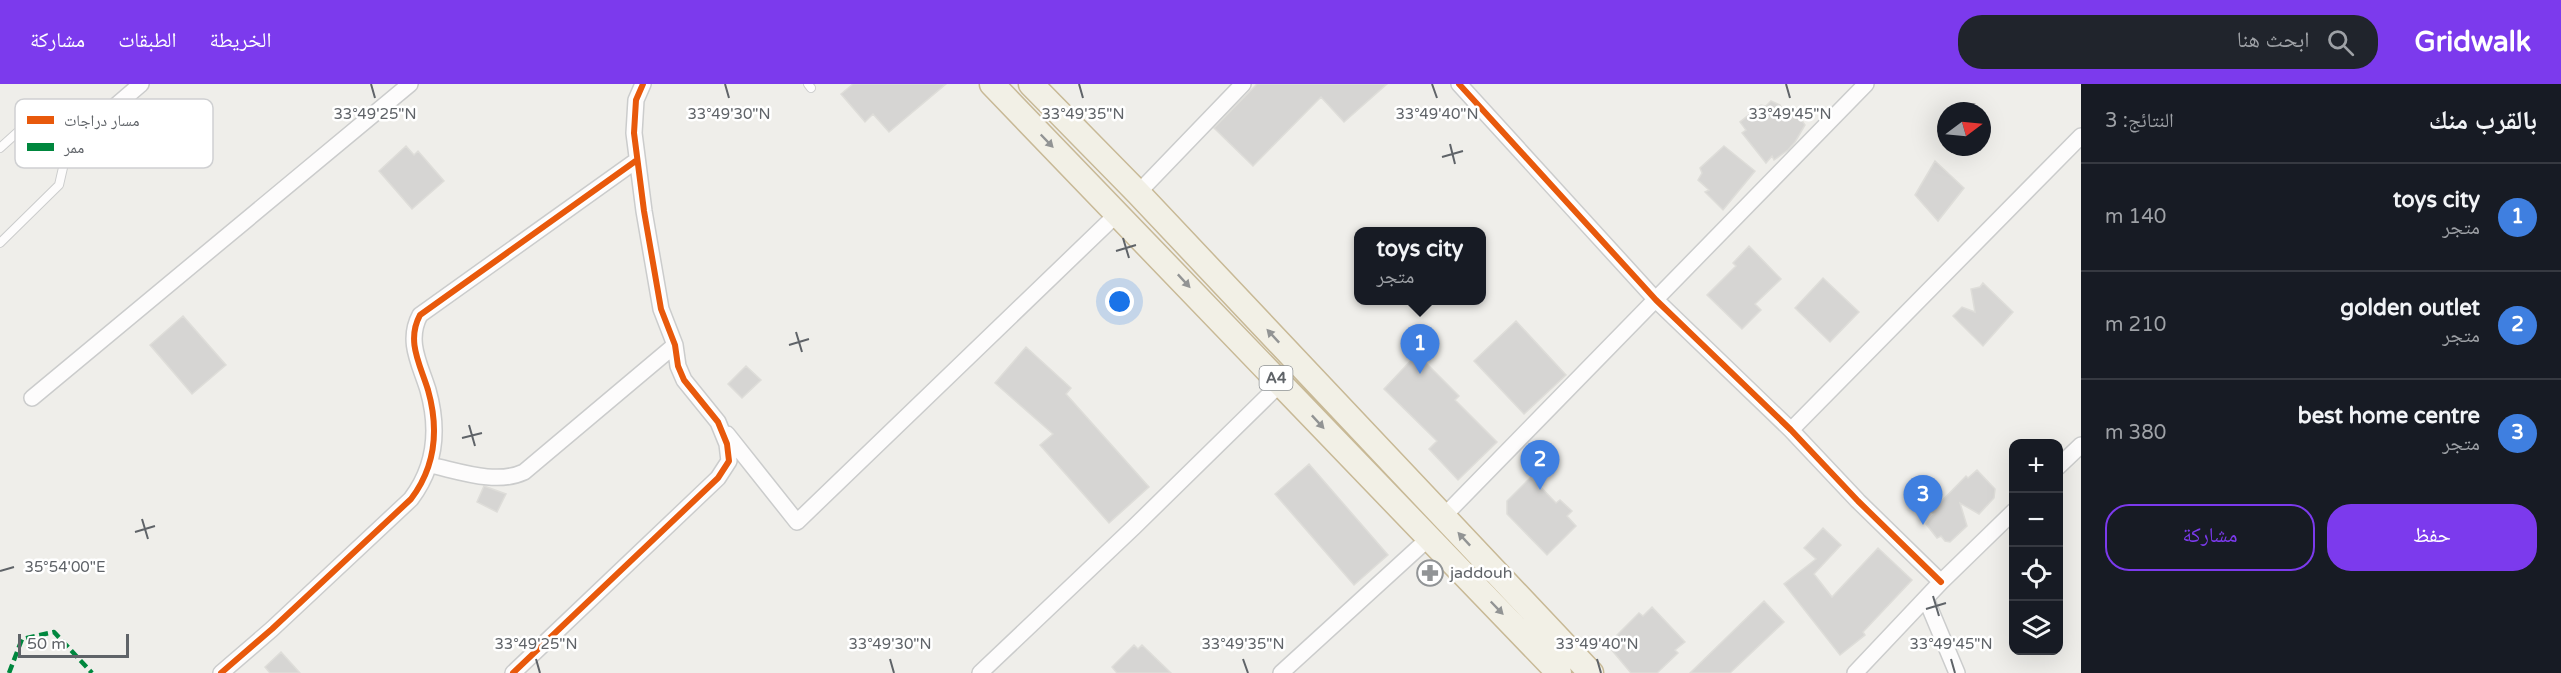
<!DOCTYPE html>
<html lang="ar">
<meta charset="utf-8">
<style>
:root{--surface:#171b24;--page:#20242c;--text:#f1f3f6;--muted:#9ea1a6;--line:#363941;--accent:#7c3aed}
body{margin:0;font-family:"Varela Round","Noto Naskh Arabic",sans-serif;background:var(--page);color:var(--text);direction:rtl}
.controls{position:absolute;right:18px;bottom:18px;display:grid;overflow:hidden;border-radius:12px;box-shadow:0 6px 24px #0002}
.controls button{width:54px;height:54px;display:grid;place-items:center;padding:0;border:0;border-bottom:2px solid var(--line);background:var(--surface);color:var(--text);font:30px sans-serif}
.compass{position:absolute;left:1937px;top:18px;width:54px;height:54px;border-radius:50%;background:var(--surface);box-shadow:0 6px 24px #0002;rotate:74deg}
.scale{position:absolute;left:18px;bottom:15px;width:111px;box-sizing:border-box;padding-left:6px;border:3px solid #5f6368;border-top:0;font-size:16px;line-height:21px;white-space:nowrap;color:#5f6368;-webkit-text-stroke:4px #fff;paint-order:stroke}
.you{position:absolute;left:1120px;top:218px;width:21px;height:21px;margin:-15px;border:4px solid #fff;border-radius:50%;background:#1a73e8;box-shadow:0 0 0 9px #1a73e833}
.badge{display:grid;place-items:center;width:39px;height:39px;border-radius:50%;background:var(--accent);color:#fff;font-size:20px;font-weight:700}
.pin{position:absolute;translate:-50% -50px;filter:drop-shadow(0 2px 3px #0008)}
.pin::after{content:'';position:absolute;top:32px;width:21px;height:18px;background:inherit;clip-path:polygon(0 0,100% 0,50% 100%)}
.popup{position:absolute;left:1354px;top:143px;width:132px;height:78px;box-sizing:border-box;display:grid;place-content:center;border-radius:12px;background:var(--surface);filter:drop-shadow(0 2px 4px #0005);font-size:20px;white-space:nowrap;color:var(--muted)}
.popup b{font-size:22px;color:var(--text)}
.popup::after{content:'';position:absolute;left:50%;top:100%;margin-left:-12px;border:12px solid transparent;border-top-color:var(--surface)}
.list{margin:0;padding:0;list-style:none}
h2{display:flex;justify-content:space-between;align-items:center;height:78px;margin:0;padding:0 24px;font-size:26px}
h2 small{font-size:20px;font-weight:400;color:var(--muted)}
.list li{display:grid;grid-template-columns:39px 1fr auto;gap:18px;align-items:center;box-sizing:border-box;height:108px;padding:0 24px;border-top:2px solid var(--line)}
.list b{display:block;font-size:22px;white-space:nowrap}
.list p{margin:0;font-size:20px;white-space:nowrap;color:var(--muted)}
.list em{font-size:20px;font-style:normal;color:var(--muted)}
.actions{display:flex;gap:12px;padding:18px 24px}
.actions a{flex:1;padding:14px 0;border:2px solid var(--accent);border-radius:24px;text-align:center;font-size:21px;color:var(--accent)}
.actions .main{background:var(--accent);color:#fff}
.icon{flex:none;width:33px;height:33px;fill:none;stroke:currentColor;stroke-width:2;stroke-linecap:round;stroke-linejoin:round}
.map{position:relative;flex:none;width:2081px;height:589px;overflow:hidden;direction:ltr}
header{display:flex;align-items:center;gap:36px;box-sizing:border-box;height:84px;padding:0 30px;background:var(--accent);color:#fff}
header strong{font-size:28px}
nav{display:flex;gap:33px;margin-inline-start:auto;font-size:21px}
.search{width:420px;height:54px;background:var(--page);display:flex;align-items:center;gap:15px;box-sizing:border-box;padding:0 21px;border-radius:24px;color:var(--muted);font-size:22px}
main{display:flex}
aside{flex:1;background:var(--surface)}
.map>svg:first-child{display:block}
.building{fill:#d6d5d3;stroke:#deddd9;stroke-width:1.5}
.lines{fill:none;stroke-linecap:round;stroke-linejoin:round}
.service-casing{stroke:#cbcccc;stroke-width:10}
.minor-casing{stroke:#cbcccc;stroke-width:18}
.trunk-casing{stroke:#c8b996;stroke-width:27}
.service{stroke:#fdfcfc;stroke-width:8}
.minor{stroke:#fdfcfc;stroke-width:15}
.trunk{stroke:#f2f0e6;stroke-width:24}
.quiet{stroke:#00873e;stroke-width:4.5;stroke-dasharray:9 4.5;stroke-linecap:butt}
.cycleway-casing{stroke:#fff;stroke-width:10}
.cycleway{stroke:#e8590c;stroke-width:6}
.oneway{fill:#929494}
.ticks{fill:none;stroke:#5f6368;stroke-width:2}
.labels{text-anchor:middle;dominant-baseline:central;stroke-width:5;stroke-linejoin:round;paint-order:stroke}
.shield{fill:#fff;stroke:#8f9295;stroke-width:1.5}
.shield-label{font-size:15px;font-weight:bold;fill:#5f6368}
.poi-label{font-size:16px;fill:#5f6368;stroke:#fff;text-anchor:start}
.key{fill:#fff;stroke:#cfd0d2;stroke-width:1.5}
.key-label{font-size:16px;fill:#5f6368}
.ticks-label{font-size:15px;text-anchor:middle;fill:#5f6368;stroke:#fff;stroke-width:5;stroke-linejoin:round;paint-order:stroke}
</style>
<header>
<strong>Gridwalk</strong>
<div class="search"><svg class="icon" aria-label="search" viewBox="0 0 24 24"><circle cx="10" cy="10" r="6"/><path d="M15 15l6 6"/></svg>ابحث هنا</div>
<nav><a>الخريطة</a><a>الطبقات</a><a>مشاركة</a></nav>
</header>
<main>
<aside>
<h2>بالقرب منك<small>النتائج: 3</small></h2>
<ul class="list">
<li><span class="badge" style="background:#3f7fe0">1</span><div><b>toys city</b><p>متجر</p></div><em>140 m</em></li>
<li><span class="badge" style="background:#3f7fe0">2</span><div><b>golden outlet</b><p>متجر</p></div><em>210 m</em></li>
<li><span class="badge" style="background:#3f7fe0">3</span><div><b>best home centre</b><p>متجر</p></div><em>380 m</em></li>
</ul>
<div class="actions"><a class="main">حفظ</a><a>مشاركة</a></div>
</aside>
<div class="map">
<svg width="2081" height="589" viewBox="0 0 2081 589">
<rect width="100%" height="100%" fill="#efeeea"/>
<!-- building -->
<path class="building" d="M853,0H946L889,48L873,30L865,38L841,10Z
M1257,0H1387L1344,38L1321,13L1253,82L1214,44Z
M1771,17L1780,21L1786,30L1794,25L1805,41L1795,58L1788,66L1774,76L1772,72L1766,79L1742,49L1746,46L1740,38L1761,21L1766,22Z
M406,62L414,71L418,67L444,97L412,125L379,87Z
M1724,62L1755,87L1723,126L1705,108L1709,106L1698,96L1702,89L1700,84Z
M1935,77L1964,104L1938,137L1915,111Z
M1749,162L1781,195L1755,220L1761,226L1742,245L1707,211L1736,182L1733,179Z
M1823,194L1859,228L1830,258L1795,224Z
M1983,199L2013,228L1983,262L1953,232L1962,223L1975,228L1971,205L1980,203Z
M183,232L226,281L192,310L150,261Z
M1516,237L1566,291L1524,330L1474,277Z
M1026,263L1071,304L1066,310L1149,403L1109,439L1040,361L1053,350L995,299Z
M1417,270L1459,312L1455,316L1497,358L1458,396L1429,365L1437,357L1384,305Z
M746,282L761,296L742,314L728,300Z
M1309,380L1388,471L1354,501L1275,410Z
M1977,386L1995,405L1994,414L1979,430L1960,419L1967,442L1950,458L1945,457L1941,452L1937,454L1926,440L1934,430L1931,428L1966,392L1968,394Z
M1531,393L1556,419L1560,416L1572,427L1567,432L1576,442L1547,471L1507,430V417Z
M484,402L506,410L497,428L477,418Z
M1823,444L1841,461L1814,490L1832,513L1878,464L1912,496L1863,548L1865,551L1840,571L1784,500L1816,475L1804,464Z
M1764,517L1784,538L1730,589H1690Z
M1652,523L1685,558L1675,566L1678,569L1657,589H1631L1610,564L1617,556L1615,553L1639,529L1643,532Z
M1134,561L1138,565L1142,561L1171,589H1117L1112,583Z
M281,568L300,589H270L265,583Z"/>
<g class="lines">
<!-- service casing -->
<g class="service-casing">
<path id="service" d="M808,0L811,4
M68,62L91,43
M0,64L41,27L68,62L59,101L0,159"/>
</g>
<!-- minor casing -->
<g class="minor-casing">
<path id="minor" d="M1459,0L1656,216L1791,346L1858,417L1941,498
M91,43L141,0
M1138,109L1243,0
M32,314L410,0
M1791,346L2081,52
M727,350L797,438L1118,129
M430,381C459,387 496,401 524,388L675,261
M2058,383L2081,361
M1443,433L1866,0
M1926,515L1957,589
M221,589L272,545L411,415C436,382 439,345 428,306C420,280 406,257 420,231L637,76
M513,589L718,394L729,377L727,360L718,338L684,296L678,282L675,261L661,225L644,127L634,49L636,16L643,0
M980,589L1134,443L1281,299
M1281,589L1429,454
M1855,589L1941,498L2014,427"/>
</g>
<!-- trunk casing -->
<g class="trunk-casing">
<path id="trunk" d="M992,0L1559,589
M1031,0L1138,109L1591,589"/>
</g>
<!-- service -->
<use href="#service" class="service"/>
<!-- minor -->
<use href="#minor" class="minor"/>
<!-- trunk -->
<use href="#trunk" class="trunk"/>
<!-- quiet -->
<path class="quiet" d="M9,589L22,555L54,548L92,589"/>
<!-- cycleway casing -->
<g class="cycleway-casing">
<path id="cycleway" d="M1459,0L1656,216L1791,346L1858,417L1941,498
M221,589L272,545L411,415C436,382 439,345 428,306C420,280 406,257 420,231L637,76
M513,589L718,394L729,377L727,360L718,338L684,296L678,282L675,261L661,225L644,127L634,49L636,16L643,0"/>
</g>
<!-- cycleway -->
<use href="#cycleway" class="cycleway"/>
</g>
<!-- one-way arrows -->
<defs><path id="oneway-solid" d="M-6-.8H1V-3.2L6.5 0L1 3.2V.8H-6Z" transform="scale(1.5)"/></defs>
<g class="oneway">
<use href="#oneway-solid" transform="translate(1047 57) rotate(46)"/>
<use href="#oneway-solid" transform="translate(1184 197) rotate(47)"/>
<use href="#oneway-solid" transform="translate(1273 252) rotate(-133)"/>
<use href="#oneway-solid" transform="translate(1318 338) rotate(47)"/>
<use href="#oneway-solid" transform="translate(1464 455) rotate(-133)"/>
<use href="#oneway-solid" transform="translate(1497 524) rotate(46)"/>
</g>
<!-- ticks -->
<path class="ticks" d="M371,0L375,14M725,0L729,14M1079,0L1083,14M1432,0L1437,14M1786,0L1790,14M1450,60L1455,80M1442,73L1463,67M1123,154L1129,174M1116,167L1136,161M796,248L802,268M789,261L809,255M469,341L475,362M462,354L482,349M142,435L148,455M135,448L155,442M0,487L14,483M1933,512L1939,532M1926,525L1946,519M536,575L540,589M890,575L894,589M1243,575L1248,589M1597,575L1601,589M1951,575L1955,589"/>
<!-- icons -->
<defs>
<g id="pharmacy-ring" transform="scale(1.35)"><circle r="9.5" fill="#fff" stroke="#919496" stroke-width="1.5"/><path d="M-2-6h4v4h4v4h-4v4h-4v-4h-4v-4h4Z" fill="#919496"/></g>
</defs>
<g fill-rule="evenodd">
<use href="#pharmacy-ring" x="1430" y="489"/>
</g>
<g class="labels">
<!-- shield labels -->
<rect class="shield" x="1259.5" y="282" width="33" height="24" rx="4.5"/>
<g class="shield-label">
<text x="1276" y="294">A4</text>
</g>
<!-- poi labels -->
<g class="poi-label">
<text x="1450" y="489">jaddouh</text>
</g>
</g>
<!-- legend -->
<rect x="15" y="15" width="198" height="69" rx="9" class="key"/>
<rect x="27" y="32" width="27" height="8" fill="#e8590c"/>
<rect x="27" y="59" width="27" height="8" fill="#00873e"/>
<g class="key-label">
<text x="64" y="42">مسار دراجات</text>
<text x="64" y="69">ممر</text>
</g>
<g class="ticks-label">
<text x="375" y="35">33°49'25"N</text>
<text x="729" y="35">33°49'30"N</text>
<text x="1083" y="35">33°49'35"N</text>
<text x="1437" y="35">33°49'40"N</text>
<text x="1790" y="35">33°49'45"N</text>
<text x="65" y="488">35°54'00"E</text>
<text x="536" y="565">33°49'25"N</text>
<text x="890" y="565">33°49'30"N</text>
<text x="1243" y="565">33°49'35"N</text>
<text x="1597" y="565">33°49'40"N</text>
<text x="1951" y="565">33°49'45"N</text>
</g>
</svg>
<div class="controls">
<button>+</button>
<button>−</button>
<button><svg class="icon" aria-label="locate" viewBox="0 0 24 24"><circle cx="12" cy="12" r="6"/><path d="M12 2v4M12 18v4M2 12h4M18 12h4"/></svg></button>
<button><svg class="icon" aria-label="layers" viewBox="0 0 24 24"><path d="M12 4l9 5-9 5-9-5zM3 14l9 5 9-5"/></svg></button>
</div>
<svg class="compass" viewBox="-18 -18 36 36"><path d="M0-13l5 13h-10z" fill="#e53935"/><path d="M0 13l5-13h-10z" fill="#9ea1a6"/></svg>
<div class="scale">50 m</div>
<div class="you"></div>
<div class="pin badge" style="left:1420px;top:290px;background:#3f7fe0">1</div>
<div class="popup"><b>toys city</b>متجر</div>
<div class="pin badge" style="left:1540px;top:406px;background:#3f7fe0">2</div>
<div class="pin badge" style="left:1923px;top:441px;background:#3f7fe0">3</div>
</div>
</main>
